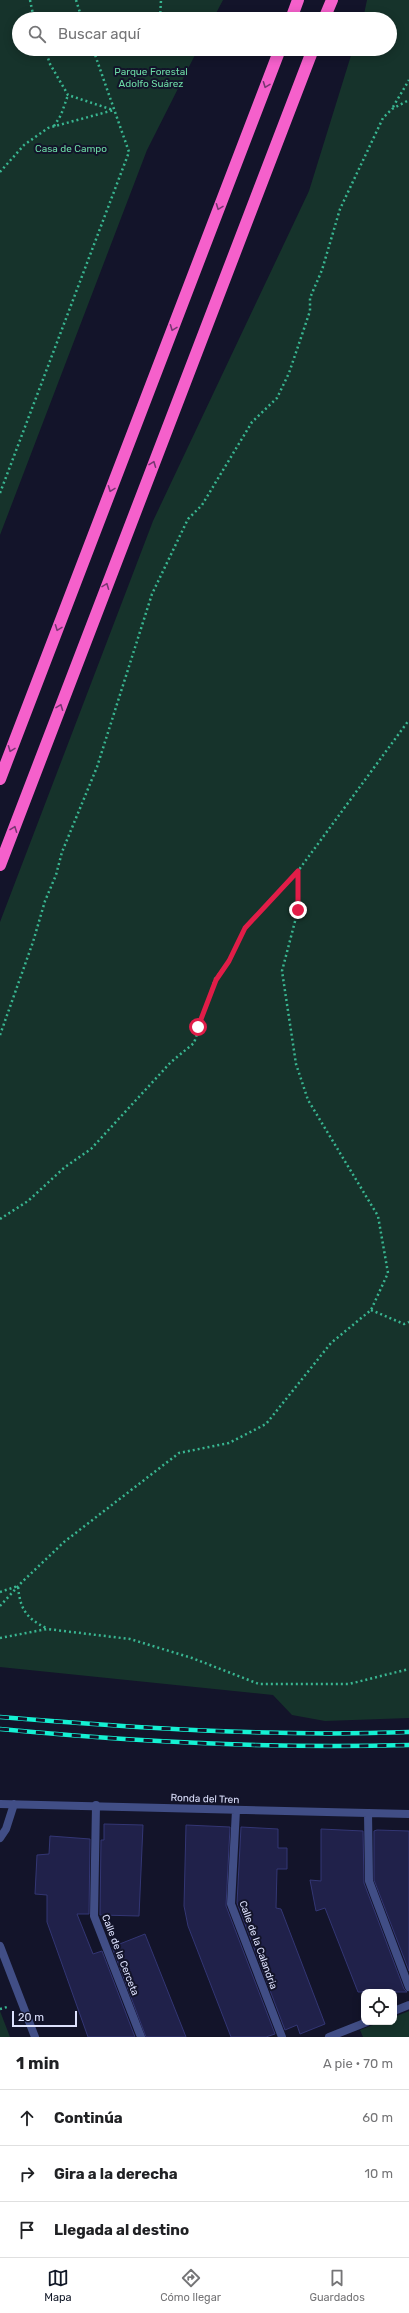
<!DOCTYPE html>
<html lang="es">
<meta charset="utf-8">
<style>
:root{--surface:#fff;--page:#f2f2f2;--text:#202124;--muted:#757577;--line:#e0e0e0;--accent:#111827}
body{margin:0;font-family:Rubik,sans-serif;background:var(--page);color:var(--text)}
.controls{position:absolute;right:12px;bottom:12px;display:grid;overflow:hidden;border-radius:8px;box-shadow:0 2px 10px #0003}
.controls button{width:36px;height:36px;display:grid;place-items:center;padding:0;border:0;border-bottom:1px solid var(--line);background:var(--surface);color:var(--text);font:20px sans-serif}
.scale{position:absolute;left:12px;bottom:10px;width:65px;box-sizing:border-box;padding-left:4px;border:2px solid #dde1fd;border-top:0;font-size:11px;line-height:14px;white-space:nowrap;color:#dde1fd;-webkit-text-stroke:3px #13142a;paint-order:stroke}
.stop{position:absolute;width:12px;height:12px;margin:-9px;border:3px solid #e11d48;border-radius:50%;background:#fff}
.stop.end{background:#e11d48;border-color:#fff;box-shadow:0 1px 4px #0008}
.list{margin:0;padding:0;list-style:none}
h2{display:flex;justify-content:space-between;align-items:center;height:52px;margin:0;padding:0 16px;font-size:17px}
h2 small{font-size:13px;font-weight:400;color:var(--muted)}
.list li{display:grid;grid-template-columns:26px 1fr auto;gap:12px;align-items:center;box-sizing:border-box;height:56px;padding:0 16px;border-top:1px solid var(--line)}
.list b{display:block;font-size:15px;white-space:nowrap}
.list em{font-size:13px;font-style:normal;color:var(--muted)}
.icon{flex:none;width:22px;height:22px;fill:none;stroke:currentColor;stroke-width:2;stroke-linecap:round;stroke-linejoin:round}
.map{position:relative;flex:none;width:409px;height:2037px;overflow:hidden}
.search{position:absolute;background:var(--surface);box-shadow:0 2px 10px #0003;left:12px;right:12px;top:12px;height:44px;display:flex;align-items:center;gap:10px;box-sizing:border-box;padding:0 14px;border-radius:22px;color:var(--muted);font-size:15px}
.sheet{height:220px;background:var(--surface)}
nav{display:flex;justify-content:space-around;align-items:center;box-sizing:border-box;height:56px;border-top:1px solid var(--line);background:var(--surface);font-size:11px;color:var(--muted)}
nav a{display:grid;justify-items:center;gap:2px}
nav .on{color:var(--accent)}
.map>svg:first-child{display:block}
.green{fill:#16332b}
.building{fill:#20214a;stroke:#333674}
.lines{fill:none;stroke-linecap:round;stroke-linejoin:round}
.path{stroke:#39b691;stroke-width:2.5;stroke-dasharray:2 3;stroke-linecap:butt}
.minor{stroke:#414e86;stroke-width:8}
.motorway{stroke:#f560cb;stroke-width:12}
.rail-casing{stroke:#15f1d3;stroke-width:4.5}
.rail{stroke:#13142a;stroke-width:3;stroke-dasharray:9;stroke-linecap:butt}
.oneway{stroke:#793672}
.route{stroke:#e11d48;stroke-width:5}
.labels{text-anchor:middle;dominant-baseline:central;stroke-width:4;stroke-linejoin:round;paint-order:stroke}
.park-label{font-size:10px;fill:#6cdaa5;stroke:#13142a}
.street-label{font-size:10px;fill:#dde1fd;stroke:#13142a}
</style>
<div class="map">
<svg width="409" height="2037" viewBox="0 0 409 2037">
<rect width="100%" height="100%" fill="#13142a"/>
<!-- green -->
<path class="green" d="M0,0H223L213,19H19V49H198L147,150L0,535Z
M367,0H409V1718L325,1721L292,1715L273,1695L0,1667V922L153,521L309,191L353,49H390V19H363Z
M0,2011L10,2037H0Z
M409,2011V2037H363L360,2030L381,2022H394V2017Z"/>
<!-- building -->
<path class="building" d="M104,1824L143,1825L139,1916L100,1915L101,1840H104Z
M186,1825L230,1827L226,1906L275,2034L266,2037H231L188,1926L184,1906Z
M241,1827L278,1829V1848H287V1869H277L276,1908L281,1909L325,2024L300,2034L297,2025L285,2030L237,1903Z
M321,1829L363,1831L364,1883L404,1989L407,1992H358L325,1908L316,1911L310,1880L321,1881Z
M377,1830L409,1831V1971L374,1880V1831Z
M50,1836L90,1839L89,1914H77L93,1954L102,1951L135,2037H88L47,1922V1895L35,1894L37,1855L49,1854Z
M145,1934L186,2037H146L112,1947Z"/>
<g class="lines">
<!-- path -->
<path class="path" d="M30,0L34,19
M76,0L82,19
M160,18L161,0
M45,49L50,64L68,95L113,110
M393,107L409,80
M54,126L61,115L68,95
M0,172L24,145L48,128L114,110
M0,493L129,152L93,49
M0,1035L33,942L45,901L56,875L62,852L97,767L152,594L188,519L202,505L252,422L277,398L289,373L310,311V298L322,270L340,209L383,118L392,109L409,100
M0,1219L28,1201L65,1167L91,1149L171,1062L194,1043L215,979L229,961L245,928L298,872
M371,1310L404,1324L409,1322
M0,1592L18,1586C20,1609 26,1618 46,1628
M0,1606L22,1582L64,1542L179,1453L229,1443L266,1424L331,1343L371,1310L388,1273L378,1216L308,1100L296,1064L282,971L298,910V871L409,720
M0,1638L47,1629L130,1639L192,1658L259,1684H349L409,1669
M0,2009L7,2007"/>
<!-- minor -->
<path class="minor" d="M0,1804L409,1814
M96,1805L94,1916L141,2037
M236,1810L231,1904L282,2037
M368,1813L369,1881L409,1987
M0,1838L6,1829L14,1804
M0,1946L35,2037
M394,2011L409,2005
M329,2037L367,2022"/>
<!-- motorway -->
<path class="motorway" d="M291,19L298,0
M324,19L332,0
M0,779L280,49
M0,865L313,49"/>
<!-- rail casing -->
<g class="rail-casing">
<path id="rail" d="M0,1717C136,1728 272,1737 409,1732
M0,1729C136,1742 272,1749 409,1745"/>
</g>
<!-- rail -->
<use href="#rail" class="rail"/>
</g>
<!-- one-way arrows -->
<defs><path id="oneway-chevron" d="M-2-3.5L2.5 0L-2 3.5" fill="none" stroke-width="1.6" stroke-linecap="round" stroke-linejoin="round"/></defs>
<g class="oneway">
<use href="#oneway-chevron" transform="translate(266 85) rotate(111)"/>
<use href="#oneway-chevron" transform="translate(219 207) rotate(111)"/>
<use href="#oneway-chevron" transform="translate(173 328) rotate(111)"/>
<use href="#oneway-chevron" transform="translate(153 464) rotate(-69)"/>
<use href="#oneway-chevron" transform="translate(111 489) rotate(111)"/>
<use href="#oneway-chevron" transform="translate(106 586) rotate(-69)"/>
<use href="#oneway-chevron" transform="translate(58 628) rotate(111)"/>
<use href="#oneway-chevron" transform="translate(60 707) rotate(-69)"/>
<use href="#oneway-chevron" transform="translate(11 749) rotate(111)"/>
<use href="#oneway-chevron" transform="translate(14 829) rotate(-69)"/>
</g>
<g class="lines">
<!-- route -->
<path class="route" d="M198,1027L216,980L229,961L245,928L298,871V910"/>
</g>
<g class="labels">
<!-- park labels -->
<g class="park-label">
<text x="151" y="72">Parque Forestal<tspan x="151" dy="12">Adolfo Suárez</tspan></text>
<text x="71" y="149">Casa de Campo</text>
</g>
<!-- street labels -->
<g class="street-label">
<text transform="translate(205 1799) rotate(2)">Ronda del Tren</text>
<text transform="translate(258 1945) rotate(70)">Calle de la Calandria</text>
<text transform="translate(120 1955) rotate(69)">Calle de la Cerceta</text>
</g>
</g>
</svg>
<div class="controls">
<button><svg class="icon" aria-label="locate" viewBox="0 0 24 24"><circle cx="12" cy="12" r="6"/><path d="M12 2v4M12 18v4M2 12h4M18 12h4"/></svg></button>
</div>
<div class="scale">20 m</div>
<div class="stop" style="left:198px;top:1027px"></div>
<div class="stop end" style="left:298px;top:910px"></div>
<div class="search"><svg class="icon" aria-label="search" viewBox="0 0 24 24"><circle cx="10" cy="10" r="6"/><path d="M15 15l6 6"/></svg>Buscar aquí</div>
</div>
<section class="sheet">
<h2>1 min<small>A pie · 70 m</small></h2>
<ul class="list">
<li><svg class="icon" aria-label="ahead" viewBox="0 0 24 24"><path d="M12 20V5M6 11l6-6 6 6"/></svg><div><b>Continúa</b></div><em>60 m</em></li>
<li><svg class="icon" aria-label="right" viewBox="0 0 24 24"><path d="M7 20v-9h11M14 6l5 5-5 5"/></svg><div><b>Gira a la derecha</b></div><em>10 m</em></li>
<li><svg class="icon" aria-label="arrive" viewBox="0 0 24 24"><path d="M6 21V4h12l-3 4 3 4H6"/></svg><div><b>Llegada al destino</b></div></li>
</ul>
</section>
<nav>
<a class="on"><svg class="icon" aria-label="map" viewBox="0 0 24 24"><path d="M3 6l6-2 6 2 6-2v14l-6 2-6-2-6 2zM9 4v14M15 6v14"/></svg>Mapa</a>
<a><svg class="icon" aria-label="directions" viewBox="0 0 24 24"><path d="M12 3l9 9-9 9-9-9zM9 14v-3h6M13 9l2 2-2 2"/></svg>Cómo llegar</a>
<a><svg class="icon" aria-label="saved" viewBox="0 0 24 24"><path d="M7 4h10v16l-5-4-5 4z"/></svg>Guardados</a>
</nav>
